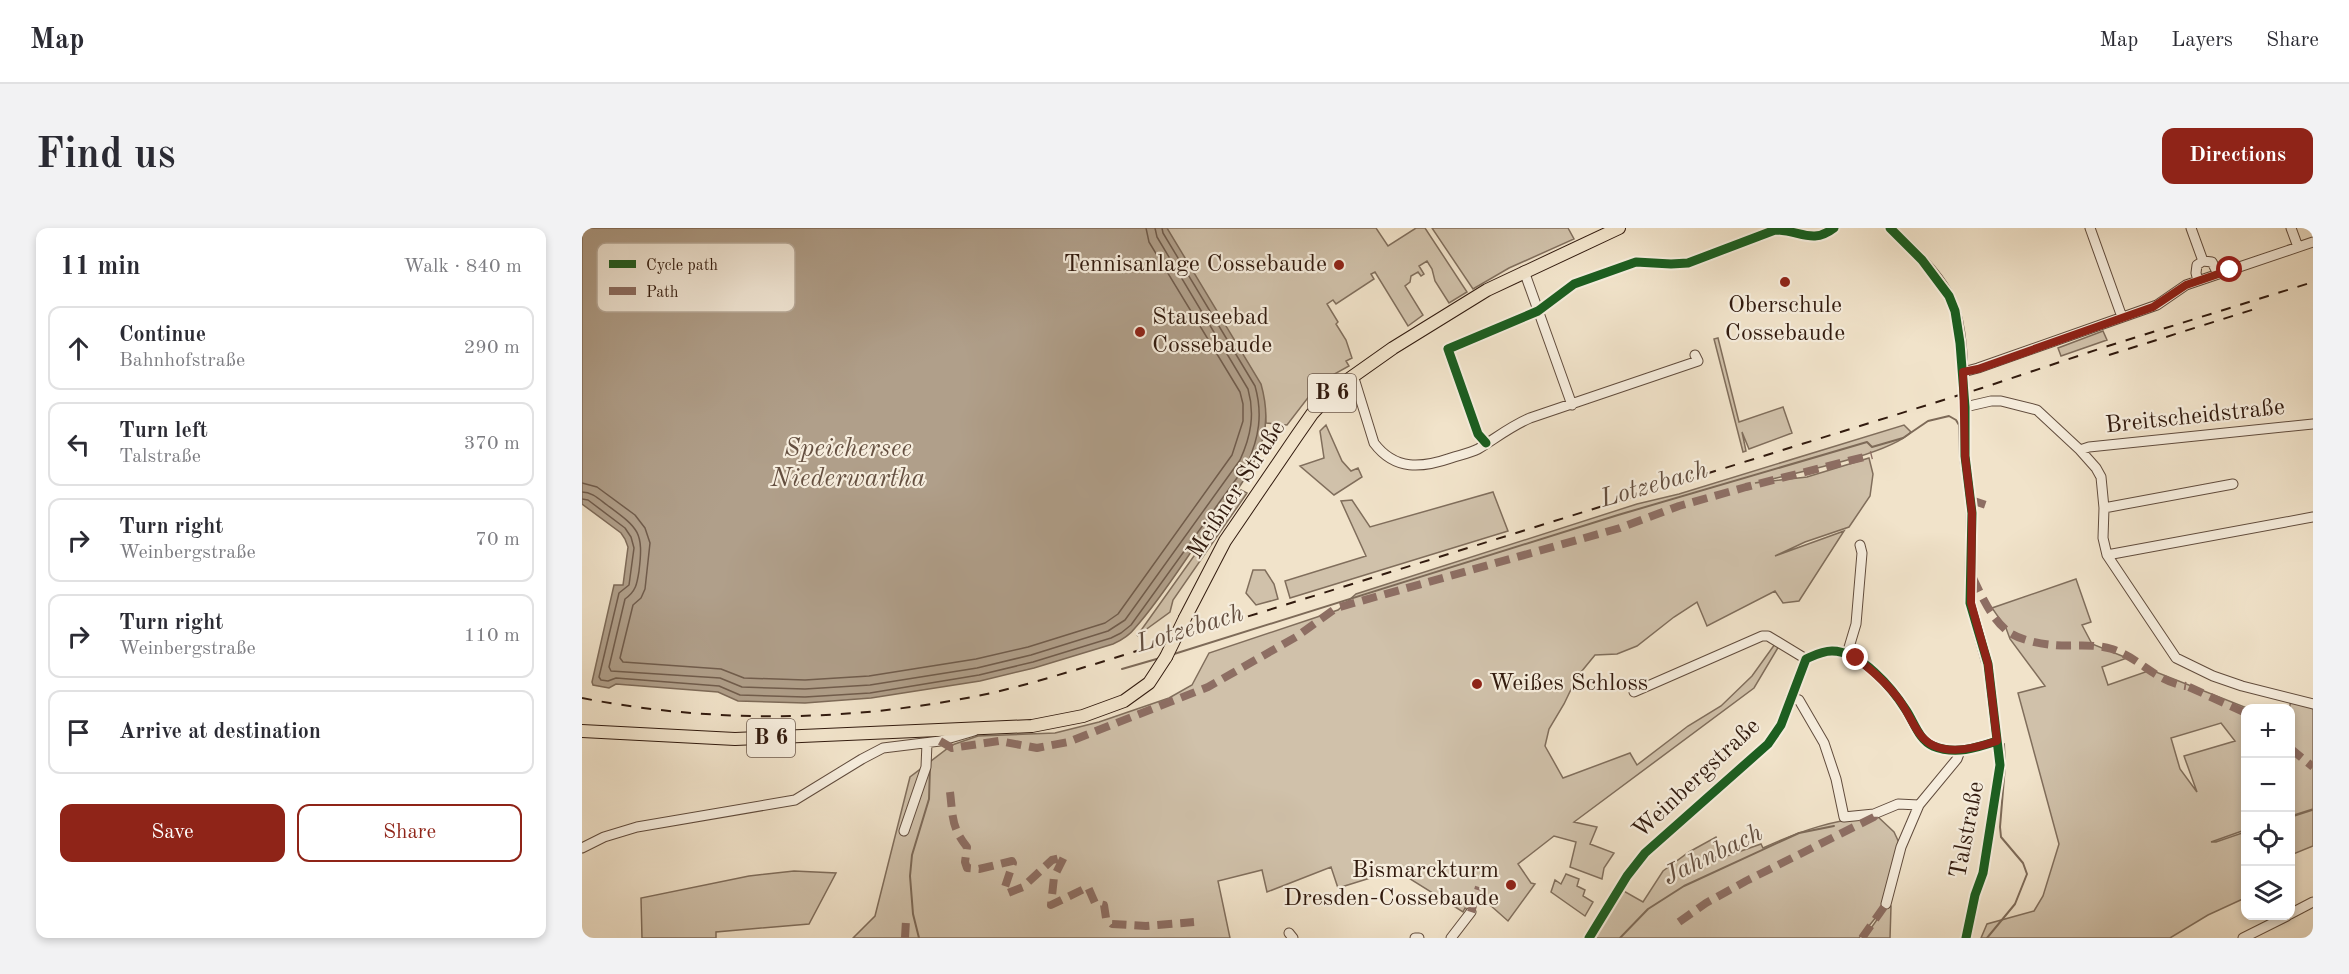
<!DOCTYPE html>
<meta charset="utf-8">
<style>
:root{--surface:#fff;--page:#f2f2f3;--text:#2b2b33;--muted:#7c7c81;--line:#e1e1e2;--accent:#8f2418}
body{margin:0;font-family:"Old Standard TT",serif;background:var(--page);color:var(--text)}
.controls{position:absolute;right:18px;bottom:18px;display:grid;overflow:hidden;border-radius:12px;box-shadow:0 3px 9px #0003}
.controls button{width:54px;height:54px;display:grid;place-items:center;padding:0;border:0;border-bottom:2px solid var(--line);background:var(--surface);color:var(--text);font:30px sans-serif}
.stop{position:absolute;width:18px;height:18px;margin:-14px;border:4px solid #8f2418;border-radius:50%;background:#fff}
.stop.end{background:#8f2418;border-color:#fff;box-shadow:0 2px 6px #0008}
.list{margin:0;padding:0;list-style:none}
h2{display:flex;justify-content:space-between;align-items:center;height:78px;margin:0;padding:0 24px;font-size:26px}
h2 small{font-size:20px;font-weight:400;color:var(--muted)}
.list li{display:grid;grid-template-columns:39px 1fr auto;gap:18px;align-items:center;box-sizing:border-box;height:84px;margin:0 12px 12px;padding:0 12px;border:2px solid var(--line);border-radius:12px}
.list b{display:block;font-size:22px;white-space:nowrap}
.list p{margin:0;font-size:20px;white-space:nowrap;color:var(--muted)}
.list em{font-size:20px;font-style:normal;color:var(--muted)}
.actions{display:flex;gap:12px;padding:18px 24px}
.actions a{flex:1;padding:14px 0;border:2px solid var(--accent);border-radius:12px;text-align:center;font-size:21px;color:var(--accent)}
.actions .main{background:var(--accent);color:#fff}
.icon{flex:none;width:33px;height:33px;fill:none;stroke:currentColor;stroke-width:2;stroke-linecap:round;stroke-linejoin:round}
.map{position:relative;flex:none;width:1731px;height:710px;overflow:hidden;border-radius:12px}
header{display:flex;align-items:center;gap:36px;box-sizing:border-box;height:84px;padding:0 30px;background:var(--surface);border-bottom:2px solid var(--line)}
header strong{font-size:28px}
nav{display:flex;gap:33px;margin-inline-start:auto;font-size:21px}
.intro{display:flex;align-items:center;justify-content:space-between;box-sizing:border-box;height:144px;padding:0 36px}
h1{margin:0;font-size:42px}
.button{padding:15px 27px;border-radius:12px;background:var(--accent);color:#fff;font-size:21px;font-weight:700}
main{display:flex;gap:36px;padding:0 36px}
aside{flex:1;background:var(--surface);border-radius:12px;box-shadow:0 3px 9px #0003}
.map>svg:first-child{display:block}
.green{fill:#d0c1aa;stroke:#806e5c;stroke-width:1.5;fill-rule:evenodd}
.water{fill:#b09f8a;stroke:#7d6a58;stroke-width:1.5}
.lines{fill:none;stroke-linecap:round;stroke-linejoin:round}
.shore{stroke:#705c4c;stroke-width:1.5}
.stream{stroke:#7d6a58;stroke-width:2}
.minor-casing{stroke:#614c3d;stroke-width:11}
.major-casing{stroke:#311a0e;stroke-width:14}
.minor{stroke:#f6eddd;stroke-width:9}
.major{stroke:#f1e3ca;stroke-width:12}
.rail{stroke:#311a0e;stroke-width:2;stroke-dasharray:10 10;stroke-linecap:butt}
.minor-bridge-casing{stroke:#614c3d;stroke-width:11;stroke-linecap:butt}
.major-bridge-casing{stroke:#311a0e;stroke-width:14;stroke-linecap:butt}
.minor-bridge{stroke:#f6eddd;stroke-width:9}
.major-bridge{stroke:#f1e3ca;stroke-width:12}
.quiet{stroke:#8d6e63;stroke-width:8;stroke-dasharray:15 8;stroke-linecap:butt}
.cycleway-casing{stroke:#f6eddd;stroke-width:13}
.cycleway{stroke:#1b5e20;stroke-width:9}
.route{stroke:#8f2418;stroke-width:8}
.poi-dot{fill:#8f2418;stroke:#f6eddd;stroke-width:2}
.labels{text-anchor:middle;dominant-baseline:central;stroke-width:4.5;stroke-linejoin:round;paint-order:stroke}
.shield{fill:#f6eddd;stroke:#6c594c;stroke-width:1.5}
.shield-label{font-size:22px;font-weight:bold;fill:#311a0e}
.poi-label{font-size:24px;fill:#311a0e;stroke:#f6eddd;text-anchor:end}
.street-label{font-size:24px;fill:#311a0e;stroke:#f6eddd}
.water-label{font-size:26px;font-style:italic;fill:#644f40;stroke:#f6eddd}
.key{fill:#f6eddd;stroke:#bbae9f;stroke-width:1.5}
.key-label{font-size:16px;fill:#311a0e}
</style>
<header>
<strong>Map</strong>
<nav><a>Map</a><a>Layers</a><a>Share</a></nav>
</header>
<div class="intro"><h1>Find us</h1><a class="button">Directions</a></div>
<main>
<aside>
<h2>11 min<small>Walk · 840 m</small></h2>
<ul class="list">
<li><svg class="icon" aria-label="ahead" viewBox="0 0 24 24"><path d="M12 20V5M6 11l6-6 6 6"/></svg><div><b>Continue</b><p>Bahnhofstraße</p></div><em>290 m</em></li>
<li><svg class="icon" aria-label="left" viewBox="0 0 24 24"><path d="M17 20v-9H6M10 6l-5 5 5 5"/></svg><div><b>Turn left</b><p>Talstraße</p></div><em>370 m</em></li>
<li><svg class="icon" aria-label="right" viewBox="0 0 24 24"><path d="M7 20v-9h11M14 6l5 5-5 5"/></svg><div><b>Turn right</b><p>Weinbergstraße</p></div><em>70 m</em></li>
<li><svg class="icon" aria-label="right" viewBox="0 0 24 24"><path d="M7 20v-9h11M14 6l5 5-5 5"/></svg><div><b>Turn right</b><p>Weinbergstraße</p></div><em>110 m</em></li>
<li><svg class="icon" aria-label="arrive" viewBox="0 0 24 24"><path d="M6 21V4h12l-3 4 3 4H6"/></svg><div><b>Arrive at destination</b></div></li>
</ul>
<div class="actions"><a class="main">Save</a><a>Share</a></div>
</aside>
<div class="map">
<svg width="1731" height="710" viewBox="0 0 1731 710">
<rect width="100%" height="100%" fill="#f1e3ca"/>
<filter id="stains"><feTurbulence type="fractalNoise" baseFrequency=".00333" numOctaves="4"/><feColorMatrix values="0 0 0 0 .2 0 0 0 0 .09 0 0 0 0 .02 0 0 0 .5 -.17"/></filter>
<radialGradient id="worn" r=".72"><stop offset=".6" stop-color="#630" stop-opacity="0"/><stop offset="1" stop-color="#630" stop-opacity=".3"/></radialGradient>
<!-- green -->
<path class="green" d="M473,0H794L806,18L834,0H843L885,64L867,75L853,53L850,41L845,33L837,38L842,46L839,48L836,44L829,48L828,54L823,58L841,87L826,98L793,44L789,46L792,51L754,76L751,72L745,76L756,94L754,96L764,112L770,130L764,133L767,138L738,154L705,197L684,195L683,179Z
M850,0H986L992,11L927,40L891,61Z
M1521,103L1525,112L1479,128L1476,120Z
M1136,110L1157,194L1201,179L1210,205L1167,221L1160,204L1164,223L1161,224L1132,111Z
M744,197L760,233L769,243L776,240L780,249L752,267L718,238L742,230L738,203Z
M1322,197L1329,204C1307,227 1208,246 1173,255L1225,249L1287,230L1291,246L1288,268L1267,299L1223,314L1193,328L1262,303L1217,373L1201,375L1193,363L1125,398L1115,374L1092,389L1055,418L1035,426L1013,427L995,449L982,476L967,501L963,518L981,550L1048,525L1055,537L1106,498L1139,478L1170,448L1193,416L1197,418L1172,460L992,594L1015,599L1008,616L1032,625L1022,640L1020,651L988,639L994,614L972,608L936,636L949,655L953,656L926,693L899,669L886,682L883,680L881,684L814,642L756,660L749,639L685,664L680,642L636,653L648,710H271L293,688L328,549L370,517L396,508L473,505L517,494L587,470L610,457L627,425L756,382L774,366L1055,276L1097,266Z
M659,262L665,265L591,372L588,384L555,408Z
M911,264L926,303L708,370L703,353L784,328L759,273L770,272L788,299Z
M671,342H683L692,356L696,371L674,377L664,365Z
M1494,351L1509,394L1500,397L1510,416L1545,430L1520,439L1526,457L1569,442L1665,480L1664,481L1663,602L1629,614H1634L1663,604V670L1626,687L1588,710H1399L1405,696L1452,683L1461,668L1477,616L1436,465L1463,458L1428,411L1424,400L1410,380ZM1639,495L1653,513L1602,528L1615,564L1598,541L1589,510Z
M1709,473L1731,479V581L1709,588L1707,481Z
M1731,582V618L1709,627V589Z
M1294,587L1312,604L1319,619L1304,677L1309,678L1308,710H1282L1304,679V677L1277,710H1012L1040,662L1061,674L1081,643L1107,624L1134,609L1142,629L1179,616L1181,620C1222,601 1250,593 1294,587Z
M212,643L254,645L227,696L134,704V710H60L59,670L167,648Z
M984,646L997,651L995,658L1003,662L1001,668L1011,674L1003,688L969,664L973,652L979,656Z"/>
<!-- water -->
<path class="water" d="M0,0H585L679,156C684,174 686,192 681,210C671,248 641,280 618,311C597,341 577,373 553,400C547,408 540,412 531,416L452,440L398,453L289,470L223,475L156,473L136,464L34,456L27,460L11,457L10,454L32,357H41L46,319L43,311L39,305L0,276Z"/>
<g class="lines">
<!-- shore -->
<path class="shore" d="M0,255L15,259L53,287L63,300L68,315L63,361L59,370L51,377L38,430L41,434L139,441L162,450L223,452L287,448L394,431L446,419L523,395L536,386L650,227L661,193V176L658,164L567,14L564,0
M0,264C10,264 17,271 25,277C56,300 62,303 57,343C55,356 54,363 43,371L27,439L29,443L138,450L160,459L223,461L288,457L395,440L449,427L526,403L543,392L658,232C669,208 673,186 666,161L575,9L573,0
M0,271L6,272L43,300L49,309L52,320L47,357L37,365L17,449L19,452L26,453L34,450L137,458L158,467L223,469L288,465L397,447L451,434L529,410L539,405L549,397L665,236C677,210 681,186 673,158L581,5L580,0"/>
<!-- stream -->
<path class="stream" d="M592,426L1036,287L1285,214L1290,219L1321,210L1346,193L1367,188L1374,192L1377,197L1378,230L1385,278L1383,374L1400,435
M540,441L578,430
M337,710L331,686L328,648L330,627L347,571L348,539
M1038,710L1066,681L1102,658L1217,605L1252,598
M1405,710L1433,676L1445,646L1441,635L1419,609L1418,599L1423,538L1422,516"/>
<!-- minor casing -->
<g class="minor-casing">
<path id="minor" d="M1308,0C1329,20 1352,41 1366,66C1381,93 1380,132 1382,162
M1508,0L1540,89
M1609,0L1621,33
M1709,0L1716,19
M942,43L990,177
M1616,53L1614,45L1615,37L1621,33L1630,34L1636,46
M1381,144L1396,140L1575,77L1604,57L1731,14
M771,147L792,215C813,243 840,240 869,230C878,227 888,225 896,221C914,210 929,198 948,190L1116,133L1113,127
M1383,175V228L1390,285L1388,375L1406,436L1418,537L1401,645L1393,667L1384,710
M1383,179L1409,173H1419L1455,182L1498,222L1514,240L1519,249L1522,280L1521,310L1525,327L1594,430L1631,448L1660,458L1731,476
M904,215L896,206L866,121L956,83L992,56L1054,34L1089,36L1106,35L1193,2C1218,2 1230,17 1252,0
M1498,222L1507,219L1731,196
M1522,280L1651,256
M1525,327L1731,289
M1265,426L1274,396L1280,325L1278,317
M1052,464L1180,408H1186L1224,431
M1209,469L1217,472L1242,515L1254,551L1262,589L1292,586L1316,576L1337,577
M322,603L344,539L345,515
M0,620L22,609L55,599L213,572L280,531L301,520L358,513L392,503
M1304,676L1319,619L1337,577L1375,531L1378,523
M1708,686L1731,674
M707,705L711,710
M833,710H837
M869,710L889,684
M1007,710L1045,648L1063,625L1186,516L1199,497L1224,431C1233,427 1240,423 1250,423C1279,423 1310,460 1324,482C1332,494 1337,512 1351,518C1373,527 1394,520 1415,513
M1661,710L1705,688"/>
</g>
<!-- major casing -->
<g class="major-casing">
<path id="major" d="M603,390L643,313L714,209L730,186L753,161L811,120L905,62L1037,0
M0,503L153,511L450,498L501,488L542,473L567,455L584,429"/>
</g>
<!-- minor -->
<use href="#minor" class="minor"/>
<!-- major -->
<use href="#major" class="major"/>
<!-- rail -->
<path class="rail" d="M1527,127L1679,79
M0,470C128,495 262,494 390,469C432,461 473,448 513,436L1400,160L1526,118L1731,54"/>
<!-- minor-bridge casing -->
<g class="minor-bridge-casing">
<path id="minor-bridge" d="M1382,162L1383,175"/>
</g>
<!-- major-bridge casing -->
<g class="major-bridge-casing">
<path id="major-bridge" d="M584,429L603,390"/>
</g>
<!-- minor-bridge -->
<use href="#minor-bridge" class="minor-bridge"/>
<!-- major-bridge -->
<use href="#major-bridge" class="major-bridge"/>
<!-- quiet -->
<path class="quiet" d="M1389,272L1410,279
M1391,350C1399,367 1409,389 1423,401C1433,411 1457,416 1471,417C1492,419 1509,415 1530,421C1558,430 1574,454 1604,458
M1607,459L1664,485
M358,513L370,520L417,513L455,520L486,514L626,459L714,409L754,380L1038,300L1097,278L1164,259L1290,227
M1708,520L1731,539
M368,564C371,588 369,599 385,619L383,634L385,640L397,641L430,633L431,635L423,659L426,665L441,659L470,632L482,629L472,649L469,677L506,659L513,675L522,677L524,690L530,696L564,698L612,694
M889,684L897,659
M1097,694L1124,675L1164,653L1292,589V586
M323,710L324,692
M1280,710L1304,676"/>
<!-- cycleway casing -->
<g class="cycleway-casing">
<path id="cycleway" d="M1308,0L1340,32L1367,68L1373,83L1378,115L1383,179V228L1390,285L1388,375L1406,436L1418,537L1401,645L1393,667L1384,710
M904,215L896,206L866,121L956,83L992,56L1054,34L1089,36L1106,35L1193,2C1218,2 1230,17 1252,0
M1007,710L1045,648L1063,625L1186,516L1199,497L1224,431C1233,427 1240,423 1250,423C1279,423 1310,460 1324,482C1332,494 1337,512 1351,518C1373,527 1394,520 1415,513"/>
</g>
<!-- cycleway -->
<use href="#cycleway" class="cycleway"/>
</g>
<g class="lines">
<!-- route -->
<path class="route" d="M1274,430C1291,443 1306,456 1318,473C1325,483 1330,495 1337,505C1355,531 1390,521 1415,513L1406,436L1389,375L1390,285L1383,228L1381,144L1396,141L1571,79L1604,57L1648,42"/>
</g>
<!-- markers -->
<g class="poi-dot">
<circle cx="757" cy="37" r="6"/>
<circle cx="1203" cy="54" r="6"/>
<circle cx="558" cy="104" r="6"/>
<circle cx="895" cy="456" r="6"/>
<circle cx="929" cy="657" r="6"/>
</g>
<g class="labels">
<!-- shield labels -->
<g class="shield">
<rect x="726" y="146" width="48" height="38" rx="4.5"/>
<rect x="165" y="491" width="48" height="38" rx="4.5"/>
</g>
<g class="shield-label">
<text x="750" y="165">B 6</text>
<text x="189" y="510">B 6</text>
</g>
<!-- poi labels -->
<g class="poi-label">
<text x="745" y="37">Tennisanlage Cossebaude</text>
<text x="1203" y="78" text-anchor="middle">Oberschule<tspan x="1203" dy="28">Cossebaude</tspan></text>
<text x="570" y="90" text-anchor="start">Stauseebad<tspan x="570" dy="28">Cossebaude</tspan></text>
<text x="907" y="456" text-anchor="start">Weißes Schloss</text>
<text x="917" y="643">Bismarckturm<tspan x="917" dy="28">Dresden-Cossebaude</tspan></text>
</g>
<!-- street labels -->
<g class="street-label">
<text transform="translate(1613 189) rotate(-6)">Breitscheidstraße</text>
<text transform="translate(655 262) rotate(-57)">Meißner Straße</text>
<text transform="translate(1115 551) rotate(-43)">Weinbergstraße</text>
<text transform="translate(1386 602) rotate(-79)">Talstraße</text>
</g>
<!-- water labels -->
<g class="water-label">
<text x="266" y="221">Speichersee<tspan x="266" dy="30">Niederwartha</tspan></text>
<text transform="translate(1072 257) rotate(-16)">Lotzebach</text>
<text transform="translate(608 401) rotate(-17)">Lotzebach</text>
<text transform="translate(1131 627) rotate(-26)">Jahnbach</text>
</g>
</g>
<!-- legend -->
<rect x="15" y="15" width="198" height="69" rx="9" class="key"/>
<rect x="27" y="32" width="27" height="8" fill="#1b5e20"/>
<rect x="27" y="59" width="27" height="8" fill="#8d6e63"/>
<g class="key-label">
<text x="64" y="42">Cycle path</text>
<text x="64" y="69">Path</text>
</g>
<rect width="100%" height="100%" filter="url(#stains)"/>
<rect width="100%" height="100%" fill="url(#worn)"/>
</svg>
<div class="controls">
<button>+</button>
<button>−</button>
<button><svg class="icon" aria-label="locate" viewBox="0 0 24 24"><circle cx="12" cy="12" r="6"/><path d="M12 2v4M12 18v4M2 12h4M18 12h4"/></svg></button>
<button><svg class="icon" aria-label="layers" viewBox="0 0 24 24"><path d="M12 4l9 5-9 5-9-5zM3 14l9 5 9-5"/></svg></button>
</div>
<div class="stop" style="left:1648px;top:42px"></div>
<div class="stop end" style="left:1274px;top:430px"></div>
</div>
</main>
